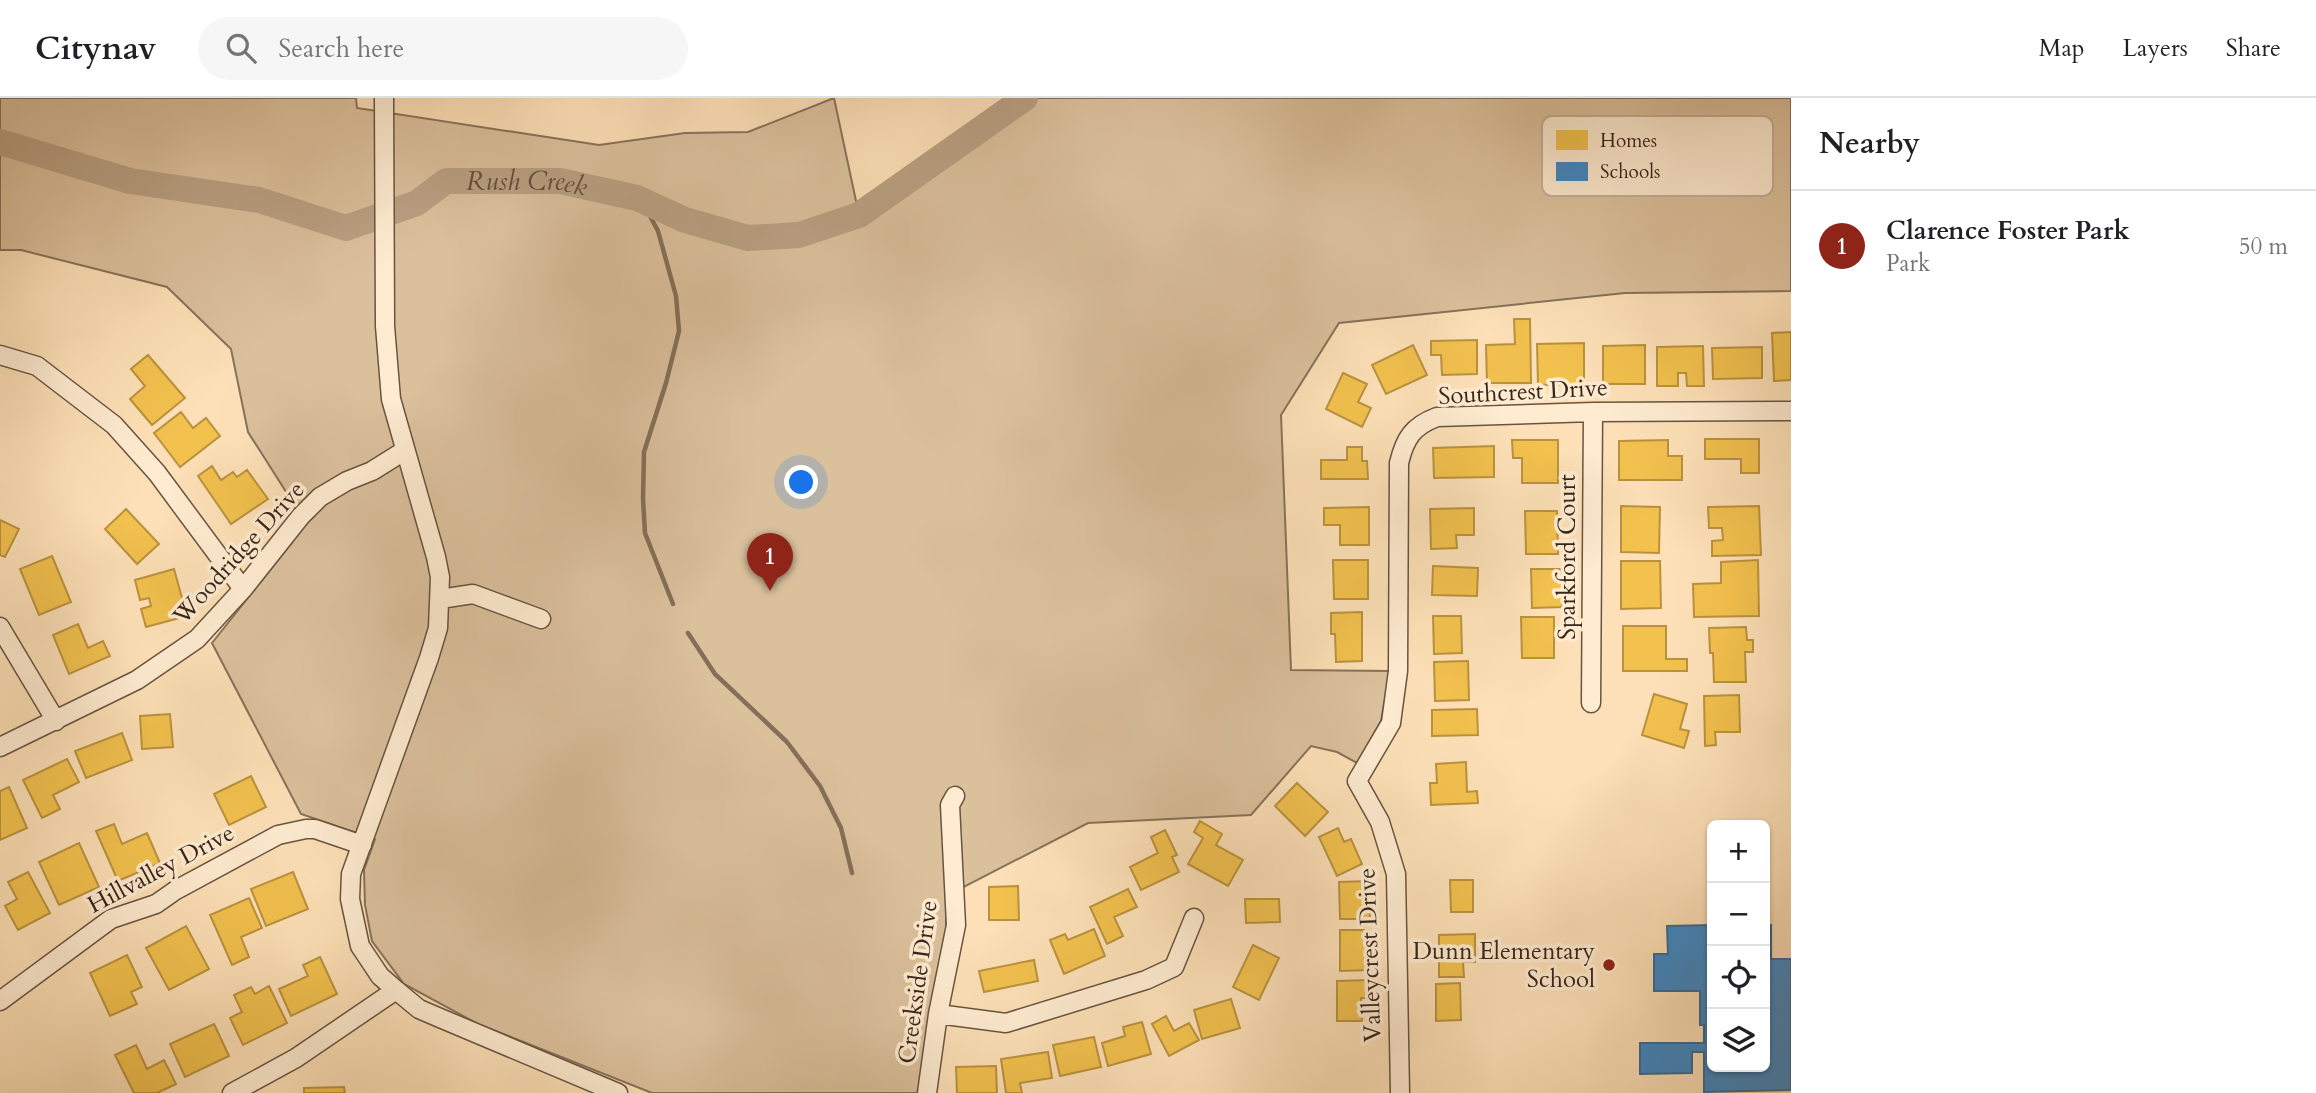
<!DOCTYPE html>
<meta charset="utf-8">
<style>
:root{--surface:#fff;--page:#f6f6f6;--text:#202124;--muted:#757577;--line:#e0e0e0;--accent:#8f2418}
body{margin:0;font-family:Cardo,serif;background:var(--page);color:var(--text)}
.controls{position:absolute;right:21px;bottom:21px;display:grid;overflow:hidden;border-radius:10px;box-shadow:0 2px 5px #0004}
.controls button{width:63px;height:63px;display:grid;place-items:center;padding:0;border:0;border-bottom:2px solid var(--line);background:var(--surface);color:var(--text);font:35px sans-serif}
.you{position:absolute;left:802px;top:385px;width:24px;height:24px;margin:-18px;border:5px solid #fff;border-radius:50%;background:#1a73e8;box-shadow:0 0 0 10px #1a73e833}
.badge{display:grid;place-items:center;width:46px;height:46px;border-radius:50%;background:var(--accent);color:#fff;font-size:23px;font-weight:700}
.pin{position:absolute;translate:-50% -58px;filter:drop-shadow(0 2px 4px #0008)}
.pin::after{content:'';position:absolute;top:37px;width:24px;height:21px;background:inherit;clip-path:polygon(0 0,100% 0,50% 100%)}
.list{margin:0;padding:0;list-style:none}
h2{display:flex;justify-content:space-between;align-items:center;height:91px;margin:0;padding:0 28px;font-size:30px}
h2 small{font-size:23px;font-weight:400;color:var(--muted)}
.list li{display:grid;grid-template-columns:46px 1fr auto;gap:21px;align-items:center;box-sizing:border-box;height:112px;padding:0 28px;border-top:2px solid var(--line)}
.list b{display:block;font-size:26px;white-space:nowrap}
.list p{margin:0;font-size:23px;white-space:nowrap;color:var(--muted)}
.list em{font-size:23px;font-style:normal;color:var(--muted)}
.icon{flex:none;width:38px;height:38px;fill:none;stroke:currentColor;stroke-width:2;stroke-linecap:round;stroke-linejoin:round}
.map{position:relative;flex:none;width:1791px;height:995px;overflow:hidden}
header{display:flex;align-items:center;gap:42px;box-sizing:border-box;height:98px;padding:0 35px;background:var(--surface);border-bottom:2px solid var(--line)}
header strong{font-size:33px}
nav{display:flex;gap:38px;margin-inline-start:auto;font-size:24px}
.search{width:490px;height:63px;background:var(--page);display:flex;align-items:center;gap:18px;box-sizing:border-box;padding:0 24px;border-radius:38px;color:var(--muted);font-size:26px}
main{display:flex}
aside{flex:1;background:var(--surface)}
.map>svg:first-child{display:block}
.green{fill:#dbc09c;stroke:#88725b;stroke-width:2}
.homes{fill:#f2c14e;stroke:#ba923e;stroke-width:2}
.schools{fill:#3f88c5;stroke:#3c6a92;stroke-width:2}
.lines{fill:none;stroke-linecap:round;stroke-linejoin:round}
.stream{stroke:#856f58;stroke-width:4.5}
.river{stroke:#b9a082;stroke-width:26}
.minor-casing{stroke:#685441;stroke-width:21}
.minor{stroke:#feebd0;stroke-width:18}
.poi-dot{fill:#8f2418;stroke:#feebd0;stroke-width:2.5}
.labels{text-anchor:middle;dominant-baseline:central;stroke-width:7;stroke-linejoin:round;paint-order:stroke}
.street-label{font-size:24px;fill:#36251a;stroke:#feebd0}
.poi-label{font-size:24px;fill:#36251a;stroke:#feebd0;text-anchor:end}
.water-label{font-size:26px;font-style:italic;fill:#64503e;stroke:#feebd0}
.key{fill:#feebd0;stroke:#c2b099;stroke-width:2}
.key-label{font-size:19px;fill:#36251a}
</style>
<header>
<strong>Citynav</strong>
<div class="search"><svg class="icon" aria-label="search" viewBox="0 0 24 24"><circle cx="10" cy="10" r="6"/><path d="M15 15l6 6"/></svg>Search here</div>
<nav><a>Map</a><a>Layers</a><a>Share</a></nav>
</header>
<main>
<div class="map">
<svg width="1791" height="995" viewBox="0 0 1791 995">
<rect width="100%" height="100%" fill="#fde0b7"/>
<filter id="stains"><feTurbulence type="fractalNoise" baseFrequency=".00286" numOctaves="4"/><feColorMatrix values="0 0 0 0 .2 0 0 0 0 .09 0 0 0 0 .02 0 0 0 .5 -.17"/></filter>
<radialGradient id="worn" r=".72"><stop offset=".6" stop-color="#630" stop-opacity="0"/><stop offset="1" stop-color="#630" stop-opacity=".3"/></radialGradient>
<!-- green -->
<path class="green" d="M0,0H356L357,10L599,47L685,35L748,34L834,0L859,117L1025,0H1791V193L1625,195L1339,225L1281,317L1291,572L1390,573L1381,623L1357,665L1337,654L1311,648L1251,717L1088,725L946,798V847L918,995H652L478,926L404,886L372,843L365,807L364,772L375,741L301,716L212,545L294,442L295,408L248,334L231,251L167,189L21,152H0Z"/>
<!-- homes -->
<path class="homes" d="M1514,221H1530L1531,285H1487L1486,247L1515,246Z
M1791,234V282L1774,283L1772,235Z
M1477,242V276L1442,277L1441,257H1431V243Z
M1584,245V286L1538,287L1537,246Z
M1413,247L1427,277L1386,296L1372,267Z
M1645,247V286H1603V248Z
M1703,248L1704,288H1687L1686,275H1678V288H1657V249Z
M1762,249V280L1713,281L1712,250Z
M148,257L185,300L152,327L130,301L145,288L131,271Z
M1343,275L1367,286L1358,304L1371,310L1362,329L1326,311Z
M181,314L193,330L206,320L220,338L180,369L154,335Z
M1705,341H1759V375H1741V361H1705Z
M1512,342H1558V385H1522V360H1513Z
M1668,342V358H1682V382H1619V343Z
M1494,348V379L1434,380L1433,350Z
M1347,349H1362V363H1367L1368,381H1321V362H1347Z
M212,368L221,382L233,374L237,379L247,372L268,401L231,426L198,378Z
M1621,408L1660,409L1659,455L1621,454Z
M1759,408L1761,457L1712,458V443L1723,442L1722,430H1709L1708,409Z
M1369,409V447H1340V427H1324V410Z
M1474,410V437H1456L1457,450L1431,451L1430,411Z
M126,411L159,446L137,466L105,431Z
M1525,413H1557L1558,456H1526Z
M0,422L19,431L5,459L0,457Z
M52,458L71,504L39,517L20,471Z
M1333,462H1368V501H1334Z
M1758,462L1759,518L1694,519L1693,486L1721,485V464Z
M1621,463H1660L1661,510L1621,511Z
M1433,468L1478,470L1477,498L1432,497Z
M174,471L187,518L146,529L141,511L151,508L149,500L140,502L135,482Z
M1531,471H1561L1562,509L1532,510Z
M1362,514V563L1336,564L1335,536H1331V515Z
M1433,518H1461L1462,555L1434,556Z
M1521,519H1554V560H1522Z
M78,526L88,550L103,543L110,558L69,576L53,537Z
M1623,528H1666V561H1687V573H1623Z
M1746,529L1747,542H1753V554H1745L1746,584H1714L1713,555H1710L1709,530Z
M1468,563L1469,602L1435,603L1434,564Z
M1654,596L1687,606L1680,631L1689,633L1684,650L1642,637Z
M1739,597L1740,634H1715L1716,647L1705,648L1704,598Z
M1477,611L1478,637L1432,638V612Z
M170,616L173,649L142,651L140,618Z
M122,635L132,662L86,680L75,653Z
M67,661L79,684L53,697L60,711L42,720L23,682Z
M1466,664L1467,694L1477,693L1478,705L1431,707L1430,685H1437L1436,666Z
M251,678L266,709L229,727L214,696Z
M1297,685L1328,714L1305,738L1275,708Z
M9,689L27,730L0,742V693Z
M1200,723L1222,736L1216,747L1243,762L1228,788L1188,766L1203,740L1194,734Z
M114,726L122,746L147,735L160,765L118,783L96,733Z
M1338,730L1344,744L1351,741L1362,766L1337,778L1319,739Z
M1165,732L1177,757L1172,759L1179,774L1141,792L1130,769L1158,755L1151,739Z
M79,745L99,789L59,807L39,764Z
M28,774L50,815L18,832L5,808L17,801L8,784Z
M293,774L308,811L266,828L251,791Z
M1450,782H1473V814H1451Z
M1369,783L1370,821H1340L1339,784Z
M1018,788L1019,822H989V789Z
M1128,791L1137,809L1114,819L1123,838L1107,846L1090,809Z
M249,800L262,830L241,839L249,859L232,867L210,817Z
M1245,801H1279L1280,824L1246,825Z
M186,828L209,871L169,892L146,850Z
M1094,831L1105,858L1064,876L1050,842L1065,836L1068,842Z
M1340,832H1369L1370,872L1340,873Z
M1475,836V864H1463L1464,879H1439V837Z
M1253,847L1279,860L1259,902L1233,889Z
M127,857L142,889L131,894L137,906L110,918L90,875Z
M320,859L337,896L291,918L279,891L308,878L303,867Z
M1034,862L1038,883L984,894L979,873Z
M1370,882V900H1361L1362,923H1337V883Z
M1460,885L1461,922L1436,923V886Z
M269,888L287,925L243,947L230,920L242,914L234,897L251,889L255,896Z
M1231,901L1240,930L1202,941L1194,912Z
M1166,918L1174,933L1189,925L1199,942L1169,958L1152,926Z
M1142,924L1151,956L1108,968L1102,945L1125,938L1123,929Z
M214,926L229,958L185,979L170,946Z
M1094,939L1101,969L1060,978L1053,947Z
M136,947L147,971L164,962L176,986L157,995H134L115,957Z
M1048,954L1052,980L1020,985L1022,995H1006L1001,961Z
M996,968L997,995H957L956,969Z
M344,989L345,995H304V990Z"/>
<!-- schools -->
<path class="schools" d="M1712,827V969H1765V827H1771V861H1791V992L1704,994V954H1692V975L1640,976V945H1704V927H1700V893H1654V856H1668L1667,828Z"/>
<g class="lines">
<!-- stream -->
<path class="stream" d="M642,103L658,133L676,198L679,233L666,285L644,354L643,401L645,435L673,506
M688,535L715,576L787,644L820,688L841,730L852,775"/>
<!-- river -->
<path class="river" id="s1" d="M0,44L130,83L259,102L346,130L417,105L446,83H560L637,100L685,122L748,140L799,137L859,117L1025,0"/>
<!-- minor casing -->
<g class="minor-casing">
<path id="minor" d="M384,0L385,228L391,301L436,459L440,479L438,530L429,560L351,776L350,801L360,848L380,878L396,892L419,911L440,920L618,995
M0,257L37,268L114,327L157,375L243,491
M440,501L473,496L541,521
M0,529L56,623
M1591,605L1593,314
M0,649L137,582L197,541L243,491L301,418L320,399L347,383L372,373L404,353
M0,903L111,821L156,806L176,792L278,737L306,731H315L362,747
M938,916L1006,925L1146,882L1174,869L1194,820
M232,995L296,960L396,892
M927,995L938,916L956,827L950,707L955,698
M1400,995L1396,776L1380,724L1357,683L1391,625L1398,573L1399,365C1405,340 1413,328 1437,319L1593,314L1791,313"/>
</g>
<!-- minor -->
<use href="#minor" class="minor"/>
</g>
<!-- markers -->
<circle class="poi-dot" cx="1609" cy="867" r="7"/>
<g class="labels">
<!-- street labels -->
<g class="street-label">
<text transform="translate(1523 294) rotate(-3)">Southcrest Drive</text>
<text transform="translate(239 455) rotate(-48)">Woodridge Drive</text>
<text transform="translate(1567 459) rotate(-90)">Sparkford Court</text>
<text transform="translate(161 771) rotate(-28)">Hillvalley Drive</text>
<text transform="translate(1370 857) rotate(-92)">Valleycrest Drive</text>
<text transform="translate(918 884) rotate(-82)">Creekside Drive</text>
</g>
<!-- poi labels -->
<g class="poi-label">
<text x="1595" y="853">Dunn Elementary<tspan x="1595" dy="28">School</tspan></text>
</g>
<!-- water labels -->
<g class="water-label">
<text stroke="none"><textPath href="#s1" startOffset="550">Rush Creek</textPath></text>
</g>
</g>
<!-- legend -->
<rect x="1542" y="18" width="231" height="80" rx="10" class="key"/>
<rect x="1556" y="32" width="32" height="20" fill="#f2c14e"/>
<rect x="1556" y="64" width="32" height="19" fill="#3f88c5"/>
<g class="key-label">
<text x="1600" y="49">Homes</text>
<text x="1600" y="80">Schools</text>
</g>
<rect width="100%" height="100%" filter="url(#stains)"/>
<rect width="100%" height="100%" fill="url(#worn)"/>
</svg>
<div class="controls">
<button>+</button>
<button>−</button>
<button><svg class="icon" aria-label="locate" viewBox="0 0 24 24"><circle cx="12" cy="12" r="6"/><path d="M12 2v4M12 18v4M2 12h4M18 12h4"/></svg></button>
<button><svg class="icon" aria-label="layers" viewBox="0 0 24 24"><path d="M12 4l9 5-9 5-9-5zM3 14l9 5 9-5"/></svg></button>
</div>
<div class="you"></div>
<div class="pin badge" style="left:770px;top:493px">1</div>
</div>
<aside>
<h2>Nearby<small></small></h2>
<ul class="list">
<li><span class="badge">1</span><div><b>Clarence Foster Park</b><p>Park</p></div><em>50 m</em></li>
</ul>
</aside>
</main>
